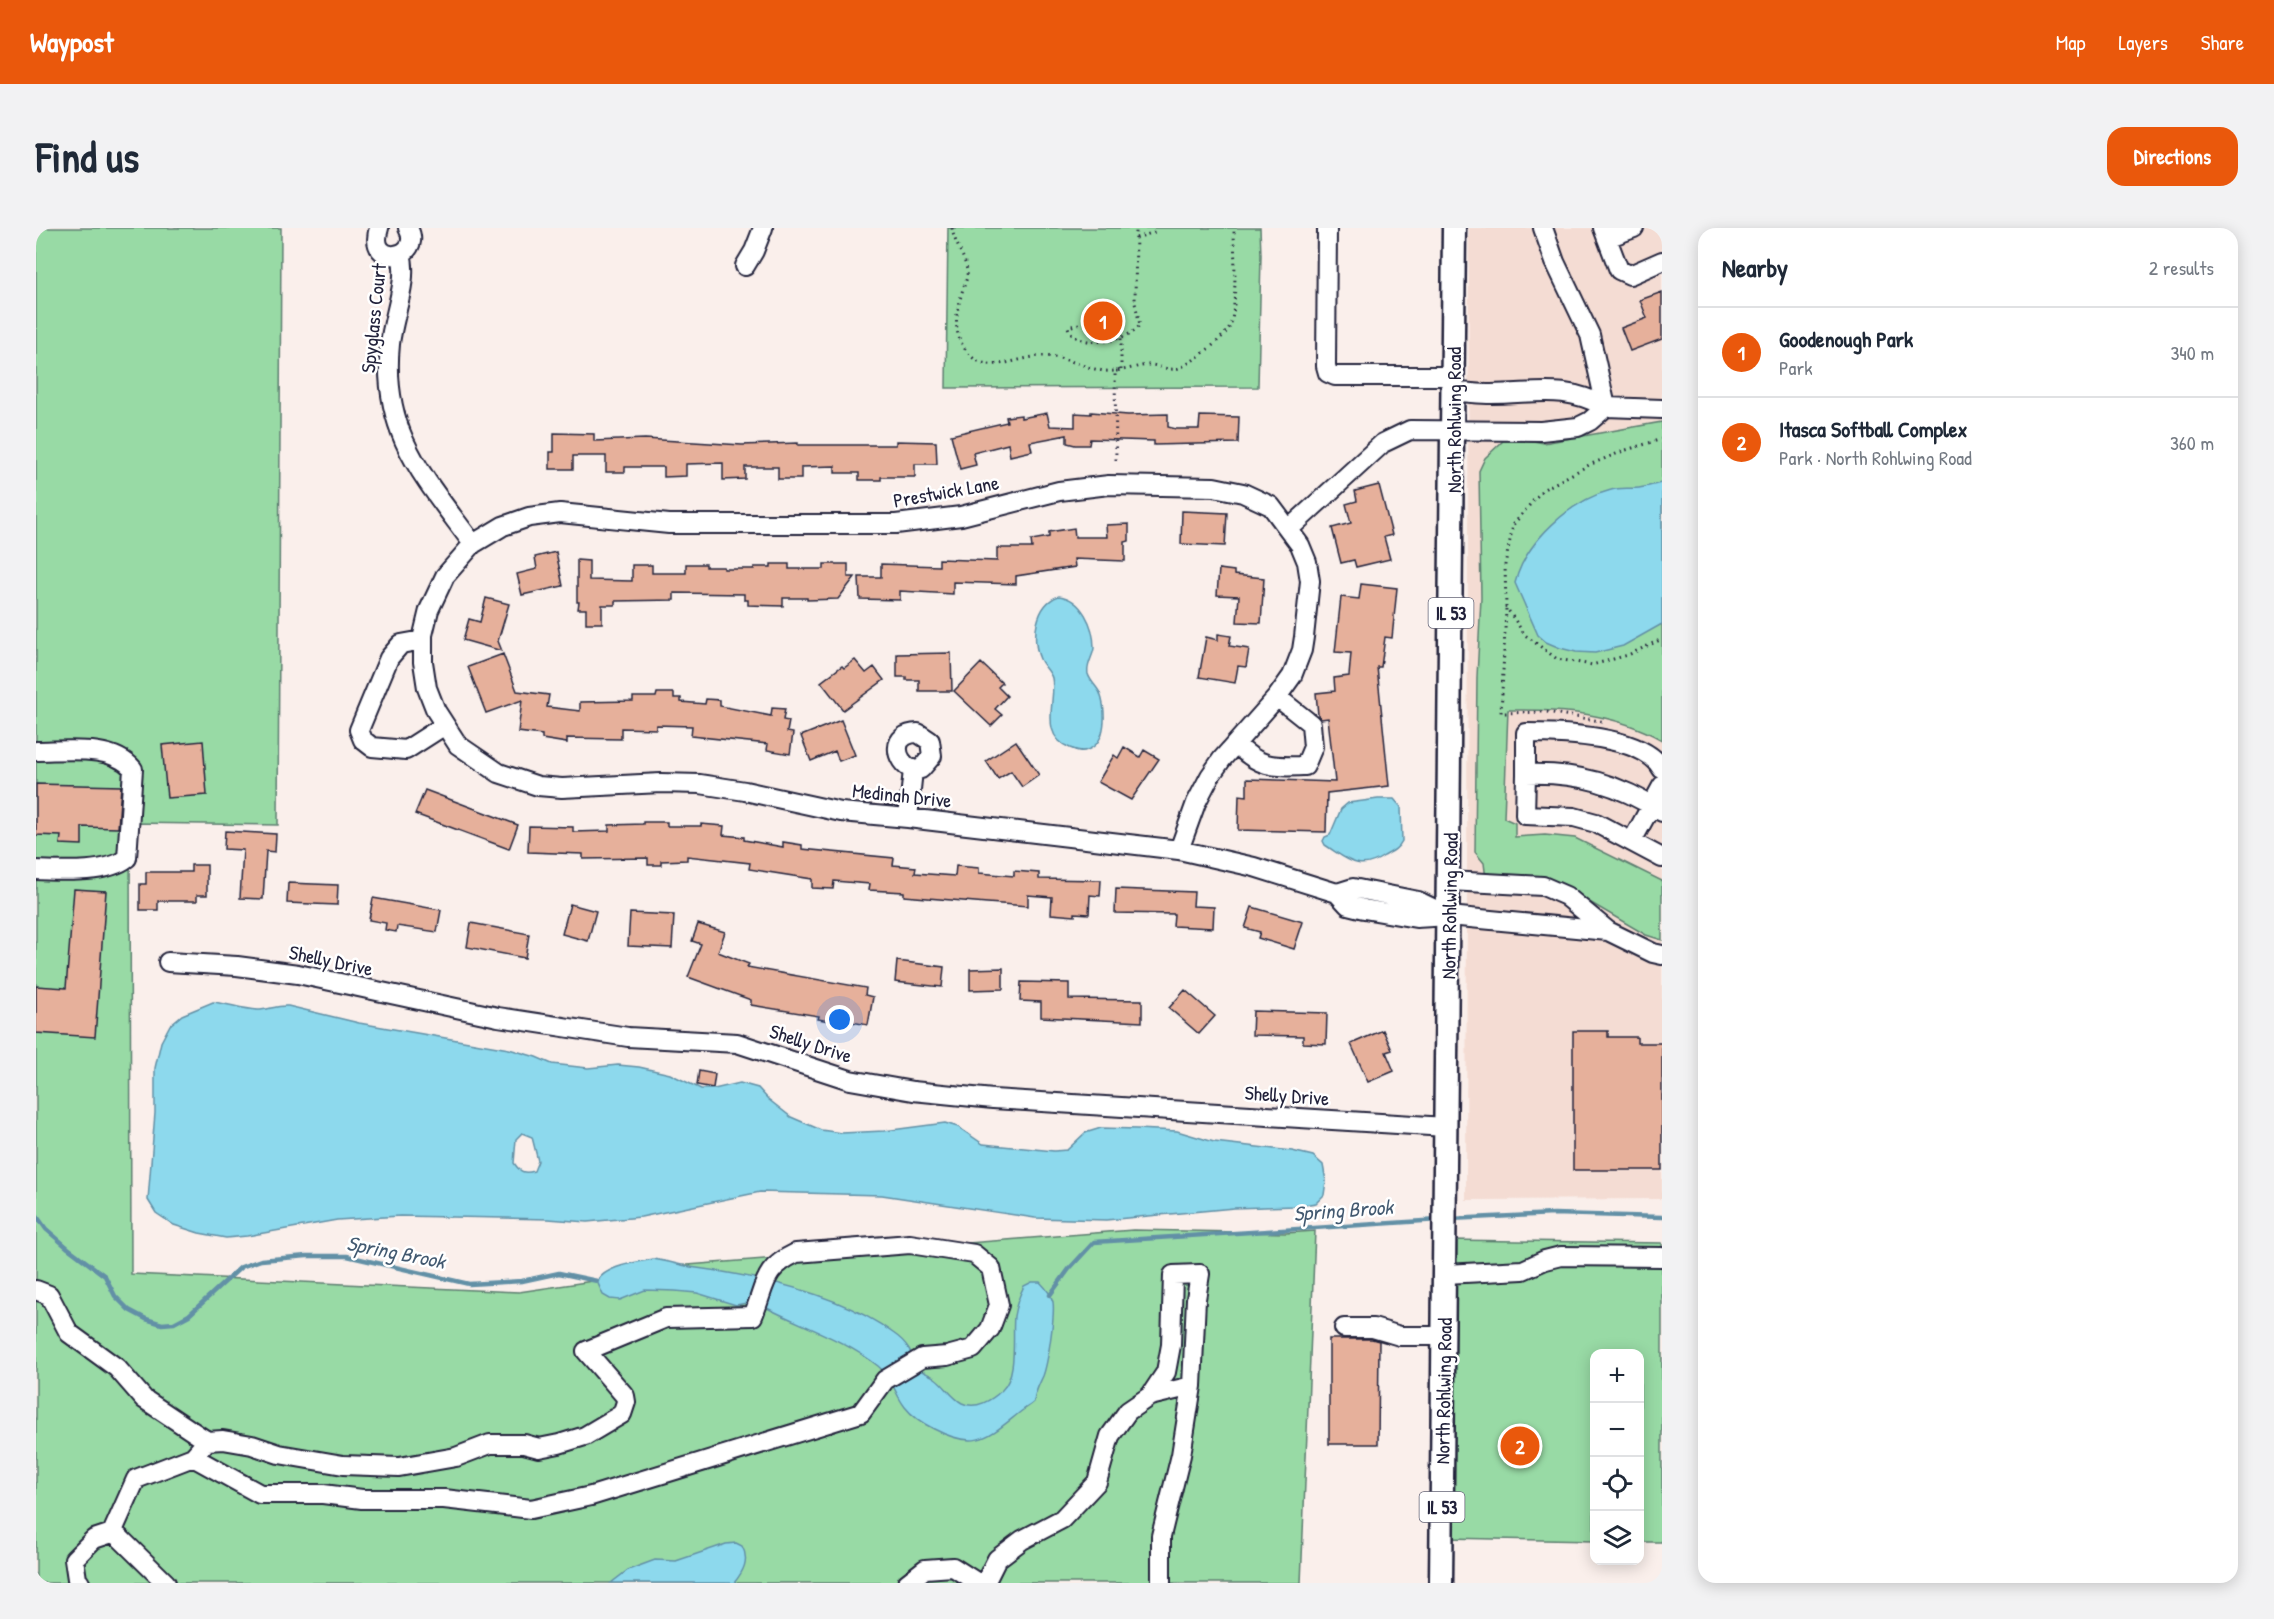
<!DOCTYPE html>
<meta charset="utf-8">
<style>
:root{--surface:#fff;--page:#f2f2f3;--text:#1f2937;--muted:#747a83;--line:#e0e1e3;--accent:#ea580c}
body{margin:0;font-family:"Patrick Hand",sans-serif;background:var(--page);color:var(--text)}
.controls{position:absolute;right:18px;bottom:18px;display:grid;overflow:hidden;border-radius:12px;box-shadow:0 3px 15px #0003}
.controls button{width:54px;height:54px;display:grid;place-items:center;padding:0;border:0;border-bottom:2px solid var(--line);background:var(--surface);color:var(--text);font:30px sans-serif}
.you{position:absolute;left:804px;top:792px;width:21px;height:21px;margin:-15px;border:4px solid #fff;border-radius:50%;background:#1a73e8;box-shadow:0 0 0 9px #1a73e833}
.badge{display:grid;place-items:center;width:39px;height:39px;border-radius:50%;background:var(--accent);color:#fff;font-size:20px;font-weight:700}
.pin{position:absolute;translate:-50% -50%;border:3px solid #fff;box-shadow:0 2px 6px #0006}
.list{margin:0;padding:0;list-style:none}
h2{display:flex;justify-content:space-between;align-items:center;height:78px;margin:0;padding:0 24px;font-size:26px}
h2 small{font-size:20px;font-weight:400;color:var(--muted)}
.list li{display:grid;grid-template-columns:39px 1fr auto;gap:18px;align-items:center;box-sizing:border-box;height:90px;padding:0 24px;border-top:2px solid var(--line)}
.list b{display:block;font-size:22px;white-space:nowrap}
.list p{margin:0;font-size:20px;white-space:nowrap;color:var(--muted)}
.list em{font-size:20px;font-style:normal;color:var(--muted)}
.icon{flex:none;width:33px;height:33px;fill:none;stroke:currentColor;stroke-width:2;stroke-linecap:round;stroke-linejoin:round}
.map{position:relative;flex:none;width:1626px;height:1355px;overflow:hidden;border-radius:18px}
header{display:flex;align-items:center;gap:36px;box-sizing:border-box;height:84px;padding:0 30px;background:var(--accent);color:#fff}
header strong{font-size:28px}
nav{display:flex;gap:33px;margin-inline-start:auto;font-size:21px}
.intro{display:flex;align-items:center;justify-content:space-between;box-sizing:border-box;height:144px;padding:0 36px}
h1{margin:0;font-size:42px}
.button{padding:15px 27px;border-radius:18px;background:var(--accent);color:#fff;font-size:21px;font-weight:700}
main{display:flex;gap:36px;padding:0 36px}
aside{flex:1;background:var(--surface);border-radius:18px;box-shadow:0 3px 15px #0003}
.map>svg:first-child{display:block}
.built{fill:#f4dcd3}
.green{fill:#98daa5;stroke:#5d7e70;stroke-width:1.5}
.water{fill:#8dd9ed;stroke:#6290a6;stroke-width:1.5;fill-rule:evenodd}
.lines{fill:none;stroke-linecap:round;stroke-linejoin:round}
.stream{stroke:#6290a6;stroke-width:4.5}
.building{fill:#e6b09b;stroke:#22223b;stroke-width:1.5}
.minor-casing{stroke:#22223b;stroke-width:22}
.major-casing{stroke:#22223b;stroke-width:27}
.path{stroke:#22223b;stroke-width:3;stroke-dasharray:1.5 4.5;stroke-linecap:butt}
.minor{stroke:#fff;stroke-width:18}
.major{stroke:#fff;stroke-width:22}
.labels{text-anchor:middle;dominant-baseline:central;stroke-width:5;stroke-linejoin:round;paint-order:stroke}
.shield{fill:#fff;stroke:#646476;stroke-width:1.5}
.shield-label{font-size:18px;font-weight:bold;fill:#22223b}
.street-label{font-size:20px;fill:#22223b;stroke:#fff}
.water-label{font-size:21px;font-style:italic;fill:#425970;stroke:#fff}
</style>
<header>
<strong>Waypost</strong>
<nav><a>Map</a><a>Layers</a><a>Share</a></nav>
</header>
<div class="intro"><h1>Find us</h1><a class="button">Directions</a></div>
<main>
<div class="map">
<svg width="1626" height="1355" viewBox="0 0 1626 1355">
<rect width="100%" height="100%" fill="#faefeb"/>
<filter id="ink" filterUnits="userSpaceOnUse"><feTurbulence type="fractalNoise" baseFrequency=".0167" numOctaves="2"/><feDisplacementMap in="SourceGraphic" scale="12" xChannelSelector="R" yChannelSelector="G"/><feConvolveMatrix kernelMatrix="1 2 1 2 8 2 1 2 1" color-interpolation-filters="sRGB"/></filter>
<g filter="url(#ink)">
<!-- built -->
<path class="built" d="M1433,0H1626V971L1430,972Z"/>
<!-- green -->
<path class="green" d="M0,0H245L242,597L94,595L95,1046L483,1064L577,1050L613,1040L1097,1002L1250,1005L1279,1003L1265,1355H0Z
M912,0H1224L1225,27L1222,159L910,160Z
M1626,194V512C1578,485 1526,481 1472,482L1468,590L1479,595V609L1509,607L1539,610L1626,653V712L1610,707L1528,659L1450,651L1448,635L1439,624L1441,449L1445,370L1443,243L1449,230L1467,213L1486,211L1508,215Z
M1414,1012L1626,1015V1314H1604V1126H1558V1313L1409,1310Z"/>
<!-- water -->
<path class="water" d="M1626,255V396L1587,418L1559,425L1540,424L1524,420L1510,414L1502,407L1479,355C1489,314 1535,272 1575,262C1584,259 1594,261 1603,260C1611,259 1619,256 1626,255Z
M1023,368C1046,371 1058,398 1058,420C1057,429 1050,437 1052,446C1054,453 1061,459 1064,465C1070,482 1072,515 1051,522C1045,525 1039,522 1034,520C1002,507 1021,473 1016,450C1014,443 1007,438 1004,431C995,412 999,376 1023,368Z
M1342,571H1358L1365,579L1366,613C1362,621 1355,624 1348,628C1323,645 1311,631 1289,617L1287,613L1289,609L1294,607L1305,581L1312,575Z
M177,774C193,776 206,781 222,782C232,782 241,777 252,778L323,795L473,821L500,829L516,836L552,840L582,837L603,839L634,846L665,861H678L704,855L722,860L732,871L755,889L785,902L806,905L848,903L909,895L922,899L947,916L1018,923L1031,922L1049,905L1065,900L1101,901L1141,903L1178,914L1256,923L1277,928L1287,937L1290,953L1288,967L1280,975L1260,978L1198,980L1070,992L999,990L846,967L724,964L605,989L551,994L512,991L364,988L301,992L211,1008L190,1010L163,1005L138,997L120,985L112,972L119,885V840L125,814L134,797L146,787ZM486,905L496,909L502,933L498,943C488,946 484,944 478,935L480,911Z
M617,1031C632,1033 647,1038 661,1040C726,1049 804,1066 857,1105C863,1109 870,1116 873,1121C876,1126 877,1133 880,1138C884,1144 894,1146 899,1150C909,1157 915,1169 926,1175C940,1182 956,1172 966,1162C982,1147 976,1108 978,1088C980,1076 983,1068 988,1058L996,1054H1004C1010,1060 1015,1066 1017,1074C1019,1087 1012,1135 1007,1148C1003,1157 999,1163 998,1174C994,1178 991,1179 987,1182C953,1208 942,1224 898,1201C888,1196 876,1188 869,1179C858,1165 857,1150 842,1138C809,1112 766,1098 729,1079L716,1074L700,1077L661,1065L639,1063L609,1062L584,1072L574,1071L567,1067L561,1053C572,1037 599,1035 617,1031Z
M700,1315L706,1318C714,1332 707,1344 698,1355H575L592,1342L619,1332L640,1333L690,1316Z"/>
<g class="lines">
<!-- stream -->
<path class="stream" d="M0,987L10,1001L32,1020L69,1048L79,1068L93,1082L110,1091L126,1096L138,1095L153,1087L205,1039L225,1032L271,1028H311L433,1056L486,1053L523,1045L561,1053
M1414,991L1518,986L1626,989
M1014,1067L1033,1041L1058,1014L1403,992"/>
</g>
<!-- building -->
<path class="building" d="M1626,64V111L1594,123L1585,100L1611,90L1604,72Z
M1055,184L1092,187L1132,186V199L1140,201H1163L1164,188L1203,189L1202,215L1118,217V213L1054,211L1053,217H1039L1031,215V207L994,214L996,223L974,228L972,216L937,225L940,237L924,241L915,207L971,194L970,189L985,187V190L1011,185L1014,198L1039,199V185L1055,186Z
M518,205L558,206V213L609,211L706,217L762,215V217H860V213L900,214L901,236H879V249H845V252H823V245H799V238L765,239V251H742V239H709V251L687,252V235L650,236V248L628,249V239H589V244H570V228H537V241H514V224H518Z
M1343,257L1356,307L1348,309L1354,331L1320,339L1318,332L1305,335L1296,300L1315,295L1310,276L1321,273L1319,263Z
M1146,283L1191,285L1189,318L1145,316Z
M1093,296V313L1089,314V333L1038,331L1039,339L980,348V356L917,354V366L864,363V372L824,371L823,349H845V336L903,338V331L961,333V320H996L995,312L1013,309V304L1038,300L1039,309H1071L1070,297Z
M520,324L527,358L486,367L481,346L501,341L499,329Z
M541,332L553,333V352L596,353V337H616V345H650V336H670V339H688V341H718V339H735V336H753V341H788V336H812V349H819L802,371L771,372V370H747V378L712,377V372H708V366L638,365V372L579,373V377H566V395H550V381H542L543,374H541Z
M1183,341L1198,343V347L1228,350L1225,395L1201,394L1203,368L1181,367Z
M1325,356L1361,360L1356,410L1349,409L1345,439H1341L1353,558L1291,565L1290,604L1202,602L1203,567L1211,568V551L1299,554L1292,490L1285,491L1282,487L1280,465L1299,463L1298,450L1313,448L1315,425L1299,424L1305,369L1323,371Z
M450,370L473,376L462,413L466,423L427,412L433,391L444,394Z
M1182,406L1195,408L1193,418L1213,421L1210,439L1202,438L1199,455L1163,449L1170,409L1182,412Z
M915,425L916,463H883V452H870V449H861V426Z
M467,426L481,463L513,467L511,479L544,483V474L597,473V469H620L621,465H638V470H645V474L669,476L670,471L684,472V478L735,488L736,480L749,481L747,492L753,493L751,504L757,505L754,526L731,522L732,516L655,508L656,498L620,497V501L585,500V511L531,510V515L506,511V507L482,504L486,472L450,485L432,439Z
M819,432L830,445L838,439L848,452L807,482L785,454L806,438L808,440Z
M945,435L966,455L962,459L971,468L959,481L966,487L955,498L918,463Z
M805,492L819,527L803,533L799,523L775,533L765,508Z
M167,513L171,567L131,570L126,517Z
M980,513L1003,547L986,559L975,543L962,551L950,533Z
M1088,519L1104,529L1108,522L1123,531L1095,572L1062,554L1078,527L1082,530Z
M0,556L85,558L82,600L46,599V617L24,616L25,608L0,607Z
M389,562L482,597L473,621L379,586Z
M607,594H631V598H665V596L688,598L687,607L708,609V612L747,619V614L766,617V621L858,630L857,637L880,639L879,645L919,648L920,638L943,640V645L978,648V643L1003,645V651L1065,652L1064,668L1054,667L1053,686L1039,685V688L1015,686L1016,669L992,667V678L951,675L868,668V664L833,662L834,656L798,653L797,661L776,660V651L713,641L714,635L651,628V632L625,633V637H612V630L547,631V626L492,624L493,598L537,599V604L573,603V597L607,596Z
M189,603L240,606L239,624L230,623L227,671L204,670L207,622L188,621Z
M155,637H171V667H161V673H122V682H104V656H110V644H155Z
M252,655L302,657L301,677L251,675Z
M38,661L70,663L59,809L0,805V758L30,760Z
M1080,661L1158,664L1157,678L1178,679L1177,700L1137,698L1138,686L1079,685Z
M337,670L405,682L401,704L361,698L360,704L349,702L350,695L333,692Z
M534,676L560,683L552,713L526,706Z
M1216,679L1267,694L1258,721L1222,710L1224,704L1209,700Z
M594,685L638,687L636,720L592,718Z
M435,695L493,706L489,730L431,719Z
M662,696L689,704L682,724L713,736L711,739L830,760L829,767L837,769L832,797L804,792L803,795L782,791L783,788L715,777V772L652,749L665,716L656,713Z
M861,733L908,739L906,759L859,754Z
M967,740V761L934,762V741Z
M985,754L1033,755V771L1106,772V794L1005,789V774L984,773Z
M1149,762L1179,788L1163,806L1133,780Z
M1217,783L1291,785L1290,816L1267,815V808L1216,807Z
M1347,802L1356,822L1350,824L1358,843L1332,854L1315,816Z
M1537,803H1572V809H1601V815H1626V942H1537Z
M663,843L679,846L677,860L661,857Z
M1293,1111H1336L1343,1113L1342,1216H1293Z"/>
<g class="lines">
<!-- minor casing -->
<g class="minor-casing">
<path id="minor" d="M343,0C330,41 389,31 372,0
M1291,0L1290,138L1292,145L1299,148H1417
M1507,0L1519,34L1554,107L1570,179
M1567,0L1583,42L1594,47L1626,33
M1571,10L1598,0
M365,26C373,52 357,88 354,116C345,205 388,249 437,316
M709,38L718,23L727,0
M1417,164C1430,164 1442,166 1455,166C1500,166 1528,156 1570,179
M1253,301L1347,215L1374,202L1505,203L1542,199L1554,193L1570,179L1626,181
M387,412L365,416L353,430L323,502L327,512L336,519L370,522L409,497
M1200,516C1224,540 1237,539 1269,538L1277,519L1275,496L1241,469
M0,523C30,523 76,516 97,541L91,630C71,646 26,643 0,642
M1490,546V505C1524,505 1608,507 1626,541
M1626,584C1583,556 1542,544 1490,546L1489,587L1538,589L1560,595L1626,630
M872,590L877,542L885,541L896,528L894,513L882,505C855,505 857,533 877,542
M1596,613L1626,558
M1143,622L1160,575L1174,548L1186,531L1241,469L1256,448L1266,422L1268,409L1274,353L1271,334L1264,317L1235,278L1207,265L1178,259L1073,257L1023,263L925,288L860,296H633L524,285L493,289L467,298L437,316L409,348L393,382L387,407V434L391,460L400,483L422,517L463,545L502,558L526,560L625,555L664,556L709,563L805,584L872,590L1143,622L1218,639L1301,665L1312,677L1328,681L1380,690L1413,688L1572,703L1617,725L1626,727
M1413,653L1507,658L1530,668L1572,703
M1301,665L1317,660L1382,673L1411,687
M132,734L201,738L262,746L462,789L592,809L701,815L814,852L877,863L957,871L1410,899
M1409,1046L1487,1042L1509,1032L1525,1028L1626,1029
M0,1062L13,1067L33,1105L81,1140L108,1171L171,1213L157,1229L100,1251L76,1305
M1308,1100H1337L1364,1108H1408
M157,1229L224,1266H287L326,1271H408L495,1281L555,1268L825,1185L849,1152L886,1130L911,1128L937,1121L954,1101L963,1077L955,1040L938,1026L874,1016L760,1025C726,1041 730,1057 717,1088L630,1090L550,1123L589,1168L590,1174L586,1186L549,1208L523,1216L503,1220L488,1216H454L420,1229L363,1239L307,1237L243,1226L216,1217L187,1212L171,1213
M44,1355L41,1351L38,1331L58,1311L76,1305L83,1309L130,1355
M871,1355L889,1341L917,1339L942,1355
M949,1355L961,1331L986,1312L1026,1291L1061,1254L1074,1208L1092,1183L1114,1168
M1125,1355V1308L1145,1227L1156,1158L1160,1071L1164,1046L1137,1047L1135,1117L1130,1144L1114,1168L1156,1158"/>
</g>
<!-- major casing -->
<g class="major-casing">
<path id="major" d="M1405,1355L1418,0"/>
</g>
<!-- path -->
<path class="path" d="M916,0C918,15 929,28 931,43C932,49 929,55 927,61C920,84 915,104 932,125C952,149 984,127 1010,128C1029,129 1044,138 1063,142C1080,146 1095,139 1112,137C1122,136 1132,144 1143,140C1156,135 1186,112 1193,100C1202,84 1198,21 1198,0
M1100,10L1122,3
M1043,96L1032,99C1039,123 1093,114 1104,97L1099,75L1100,0
M1626,211L1590,222L1553,237L1506,262L1477,297L1469,337L1470,379L1489,407L1521,431L1556,437L1592,427L1626,411
M1080,232L1079,143H1085V109
M1470,381L1465,485L1510,484L1570,494"/>
<!-- minor -->
<use href="#minor" class="minor"/>
<!-- major -->
<use href="#major" class="major"/>
</g>
</g>
<g class="labels">
<!-- shield labels -->
<g class="shield">
<rect x="1392.5" y="370" width="45" height="30" rx="4.5"/>
<rect x="1383.5" y="1264" width="45" height="30" rx="4.5"/>
</g>
<g class="shield-label">
<text x="1415" y="385">IL 53</text>
<text x="1406" y="1279">IL 53</text>
</g>
<!-- street labels -->
<g class="street-label">
<text transform="translate(337 90) rotate(-84)">Spyglass Court</text>
<text transform="translate(1417 192) rotate(-90)">North Rohlwing Road</text>
<text transform="translate(910 263) rotate(-10)">Prestwick Lane</text>
<text transform="translate(866 567) rotate(6)">Medinah Drive</text>
<text transform="translate(1413 678) rotate(-89)">North Rohlwing Road</text>
<text transform="translate(295 732) rotate(12)">Shelly Drive</text>
<text transform="translate(775 815) rotate(18)">Shelly Drive</text>
<text transform="translate(1251 867) rotate(4)">Shelly Drive</text>
<text transform="translate(1407 1163) rotate(-89)">North Rohlwing Road</text>
</g>
<!-- water labels -->
<g class="water-label">
<text transform="translate(1307 982) rotate(-4)">Spring Brook</text>
<text transform="translate(360 1024) rotate(11)">Spring Brook</text>
</g>
</g>
</svg>
<div class="controls">
<button>+</button>
<button>−</button>
<button><svg class="icon" aria-label="locate" viewBox="0 0 24 24"><circle cx="12" cy="12" r="6"/><path d="M12 2v4M12 18v4M2 12h4M18 12h4"/></svg></button>
<button><svg class="icon" aria-label="layers" viewBox="0 0 24 24"><path d="M12 4l9 5-9 5-9-5zM3 14l9 5 9-5"/></svg></button>
</div>
<div class="you"></div>
<div class="pin badge" style="left:1067px;top:93px">1</div>
<div class="pin badge" style="left:1484px;top:1218px">2</div>
</div>
<aside>
<h2>Nearby<small>2 results</small></h2>
<ul class="list">
<li><span class="badge">1</span><div><b>Goodenough Park</b><p>Park</p></div><em>340 m</em></li>
<li><span class="badge">2</span><div><b>Itasca Softball Complex</b><p>Park · North Rohlwing Road</p></div><em>360 m</em></li>
</ul>
</aside>
</main>
